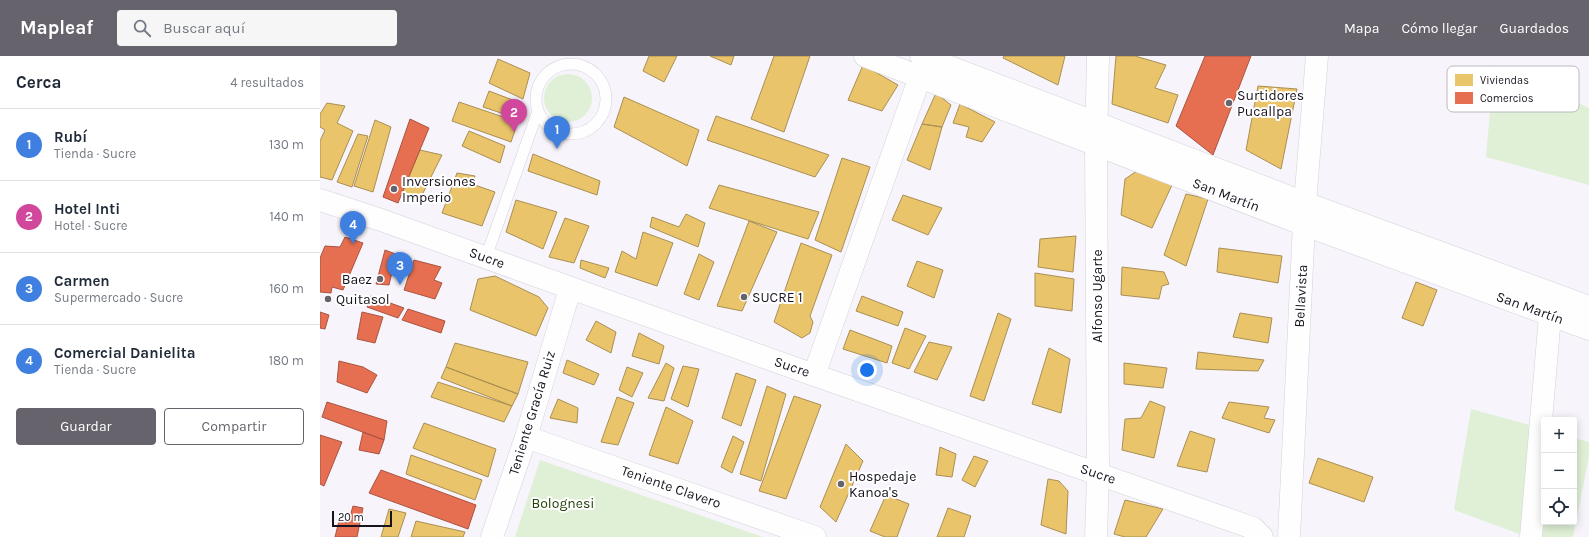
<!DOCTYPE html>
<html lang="es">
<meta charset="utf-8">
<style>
:root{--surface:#fff;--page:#f6f6f7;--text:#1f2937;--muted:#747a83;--line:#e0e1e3;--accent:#66636c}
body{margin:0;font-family:Karla,sans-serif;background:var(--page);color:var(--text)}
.controls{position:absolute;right:12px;bottom:12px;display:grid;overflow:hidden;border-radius:4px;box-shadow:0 2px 10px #0003}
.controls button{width:36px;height:36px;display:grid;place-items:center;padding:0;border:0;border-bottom:1px solid var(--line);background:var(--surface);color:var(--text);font:20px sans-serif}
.scale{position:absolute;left:12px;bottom:10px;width:60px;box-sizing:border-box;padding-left:4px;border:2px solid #18141f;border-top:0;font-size:11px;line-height:14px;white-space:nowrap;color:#18141f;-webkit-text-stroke:3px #fff;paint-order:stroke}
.you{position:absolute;left:547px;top:314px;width:14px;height:14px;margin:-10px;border:3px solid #fff;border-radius:50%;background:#1a73e8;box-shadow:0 0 0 6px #1a73e833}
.badge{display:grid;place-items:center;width:26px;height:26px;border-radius:50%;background:var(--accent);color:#fff;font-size:13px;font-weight:700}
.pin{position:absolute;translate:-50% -33px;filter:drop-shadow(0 1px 2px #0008)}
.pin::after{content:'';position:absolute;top:21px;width:14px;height:12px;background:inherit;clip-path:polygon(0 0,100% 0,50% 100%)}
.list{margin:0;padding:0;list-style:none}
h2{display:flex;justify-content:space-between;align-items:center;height:52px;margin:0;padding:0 16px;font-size:17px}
h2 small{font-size:13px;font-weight:400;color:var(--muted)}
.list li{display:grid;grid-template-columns:26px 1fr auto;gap:12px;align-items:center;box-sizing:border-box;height:72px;padding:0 16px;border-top:1px solid var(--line)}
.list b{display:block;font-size:15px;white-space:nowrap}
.list p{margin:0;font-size:13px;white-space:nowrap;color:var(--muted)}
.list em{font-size:13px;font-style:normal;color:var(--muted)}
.actions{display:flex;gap:8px;padding:12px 16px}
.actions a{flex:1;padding:9px 0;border:1px solid var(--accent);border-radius:4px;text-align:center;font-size:14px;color:var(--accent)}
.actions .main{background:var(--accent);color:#fff}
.icon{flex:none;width:22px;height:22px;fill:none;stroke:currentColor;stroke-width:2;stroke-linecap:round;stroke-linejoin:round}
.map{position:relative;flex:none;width:1269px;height:481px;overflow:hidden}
header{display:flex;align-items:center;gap:24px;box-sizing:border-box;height:56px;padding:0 20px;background:var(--accent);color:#fff}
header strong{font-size:19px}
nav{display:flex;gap:22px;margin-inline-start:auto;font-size:14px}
.search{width:280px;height:36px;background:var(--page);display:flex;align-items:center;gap:10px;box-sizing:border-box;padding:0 14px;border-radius:4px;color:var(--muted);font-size:15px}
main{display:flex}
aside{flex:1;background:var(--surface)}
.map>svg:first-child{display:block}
.green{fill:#dff0d6}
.homes{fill:#e9c46a;stroke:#aa8f54}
.shops{fill:#e76f51;stroke:#a95442}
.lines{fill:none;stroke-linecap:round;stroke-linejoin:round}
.lane-casing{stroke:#d3d0d9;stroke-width:12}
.street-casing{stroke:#d3d0d9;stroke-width:23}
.secondary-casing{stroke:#d3d0d9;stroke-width:23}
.lane{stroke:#fefefe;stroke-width:11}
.street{stroke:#fefefe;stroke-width:22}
.secondary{stroke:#fefefe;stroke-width:22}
.poi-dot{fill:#66636c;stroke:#fff;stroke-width:1.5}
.labels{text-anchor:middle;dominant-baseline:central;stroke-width:4;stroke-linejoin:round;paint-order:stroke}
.poi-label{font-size:14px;fill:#18141f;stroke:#fff;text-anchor:start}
.street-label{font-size:14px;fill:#18141f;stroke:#fff}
.park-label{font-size:14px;fill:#234307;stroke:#fff}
.key{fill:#fff;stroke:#bab8bc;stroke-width:1}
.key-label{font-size:11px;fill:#18141f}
</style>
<header>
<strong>Mapleaf</strong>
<div class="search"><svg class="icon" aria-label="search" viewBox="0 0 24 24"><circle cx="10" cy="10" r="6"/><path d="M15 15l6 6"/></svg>Buscar aquí</div>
<nav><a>Mapa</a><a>Cómo llegar</a><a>Guardados</a></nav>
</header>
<main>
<aside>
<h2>Cerca<small>4 resultados</small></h2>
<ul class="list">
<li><span class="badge" style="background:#3f7fe0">1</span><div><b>Rubí</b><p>Tienda · Sucre</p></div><em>130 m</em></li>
<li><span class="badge" style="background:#d1479c">2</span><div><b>Hotel Inti</b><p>Hotel · Sucre</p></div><em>140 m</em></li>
<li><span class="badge" style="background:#3f7fe0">3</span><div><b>Carmen</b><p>Supermercado · Sucre</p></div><em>160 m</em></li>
<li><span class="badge" style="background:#3f7fe0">4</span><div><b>Comercial Danielita</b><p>Tienda · Sucre</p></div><em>180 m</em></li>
</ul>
<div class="actions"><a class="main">Guardar</a><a>Compartir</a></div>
</aside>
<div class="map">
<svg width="1269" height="481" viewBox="0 0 1269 481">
<rect width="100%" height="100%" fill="#f7f5fb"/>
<!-- green -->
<path class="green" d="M1174,9L1269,52V129L1166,101Z
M224 42a24 24 0 1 1 48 0a24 24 0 1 1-48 0Z
M1151,353L1224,373V466H1254V382L1269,386V400L1253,481H1208L1134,454Z
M220,404L443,481H195Z"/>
<!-- homes -->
<path class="homes" d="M329,0H357L344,26L323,15Z
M390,0H414L411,9Z
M454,0H490L464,76L431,63Z
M684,0H745L738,29L683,2Z
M796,0H815L846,9L835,32L858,39L848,67L792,48Z
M178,3L210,17L203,43L169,27Z
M543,9L578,29L562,55L528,44Z
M938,30L977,33L961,113L926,94Z
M169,35L198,46L193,61L163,51Z
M616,37L631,49L622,71L602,68Z
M304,41L379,74L367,110L294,71Z
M139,46L198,66L191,86L132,65Z
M7,47L25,50L17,67L33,75L12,124L0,121V85L5,74L0,71V58Z
M640,48L675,66L662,86L646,81L649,71L633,67Z
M396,60L509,99L495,121L387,84Z
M55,64L71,71L53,136L34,130Z
M602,68L622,71L610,114L587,104Z
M149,75L185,90L180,107L142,90Z
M38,78L48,80L32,131L17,126Z
M100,94L122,99L98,147L81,139Z
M213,98L280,125L277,139L208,115Z
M522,102L550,111L521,196L495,184Z
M817,115L852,129L832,172L801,159L805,123Z
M137,117L155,120L152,128L175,136L162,170L122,157Z
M399,129L499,156L488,183L389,152Z
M866,138L888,143L866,210L844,199Z
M583,139L622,152L608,179L572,164Z
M196,144L237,156L223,193L186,176Z
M366,158L385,167L378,191L330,171L332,161L359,171Z
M245,162L269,170L254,207L229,201Z
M429,165L457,176L422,255L397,250Z
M323,176L353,187L337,230L295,216L302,195L316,203Z
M756,180L753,216L718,211L720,183Z
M481,187L512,199L490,260L493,266L490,277L482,282L454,266Z
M899,192L962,200L958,227L897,216Z
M379,198L394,206L379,244L364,238Z
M261,204L289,212L285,222L260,212Z
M597,205L623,214L614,242L587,230Z
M802,211L844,216L849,228L842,230L839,243L801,239Z
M715,217L754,223L752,255L715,250Z
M175,220L219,241L228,252L216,280L150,254L158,223Z
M1096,226L1117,234L1103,270L1082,262Z
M542,240L583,256L578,270L536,255Z
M678,257L691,263L664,345L650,340Z
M920,257L952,262L948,287L913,281Z
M276,265L296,276L291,297L266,284Z
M585,272L606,280L589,313L572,307Z
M530,274L572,290L567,307L523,293Z
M319,277L344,290L339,308L312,300Z
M609,286L632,291L617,324L594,316Z
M135,287L208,306L198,338L126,311Z
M729,292L750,303L741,357L712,348Z
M878,296L944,304L938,315L876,313Z
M247,304L279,318L274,329L243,317Z
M346,307L354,312L344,345L328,342Z
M804,307L847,312L843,332L804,328Z
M363,310L379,313L368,351L351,343Z
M126,311L198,338L192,350L121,322Z
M307,311L323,317L312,341L299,334Z
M416,317L436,324L421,370L402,362Z
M118,326L192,350L184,366L111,341Z
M447,330L466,338L441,425L420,418Z
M474,340L501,349L466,443L439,435Z
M297,341L314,347L298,389L281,386Z
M238,343L258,352L257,367L230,362Z
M830,345L845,351L834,402L802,394L805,363L821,362Z
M909,346L949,351L944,362L955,364L949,377L902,362Z
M346,351L373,365L358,408L329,399Z
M104,367L176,393L168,421L93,392Z
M870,375L895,383L887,416L857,410Z
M413,380L424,386L412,417L401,411Z
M526,388L543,405L516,466L500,451Z
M620,391L636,398L632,421L616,419Z
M91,399L162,424L155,444L86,418Z
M654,400L668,405L655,431L642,424Z
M998,402L1053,421L1044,446L989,427Z
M728,423L739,425L748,435L746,478L721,469Z
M566,439L589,448L577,481H565L550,475Z
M805,444L843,453L826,481H805L794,478Z
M628,452L651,460L644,481H617Z
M69,453L86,457L78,481H61Z
M96,465L145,476L143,481H91Z"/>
<!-- shops -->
<path class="shops" d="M885,0H931L893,99L856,70Z
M90,63L109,72L78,147L63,141Z
M25,181L43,187L23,234L12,231L11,237L0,236V202L5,190L20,191Z
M65,194L86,202L81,214L73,212L69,229L56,228Z
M94,204L121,211L114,224L122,227L115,243L84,234Z
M51,240L84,252L78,262L47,251Z
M88,253L125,265L121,277L82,264Z
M0,256L9,259L5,273L0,272Z
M42,256L63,261L55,287L37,283Z
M19,305L43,311L57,319L47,337L17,326Z
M7,346L67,365L64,384L2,361Z
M43,376L64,384L59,398L39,394Z
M0,379L22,386L4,430L0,428Z
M61,414L156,449L148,473L49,437Z
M33,450L43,452L37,481H15L19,465L28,467Z"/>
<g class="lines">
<!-- lane casing -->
<g class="lane-casing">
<path id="lane" d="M216 43a35 35 0 1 1 70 0a35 35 0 1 1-70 0Z
M166,201L218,55"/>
</g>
<!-- street casing -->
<g class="street-casing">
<path id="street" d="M0,144L61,164L494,319L933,472L942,481
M494,319L606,4
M206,381L495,481
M172,481L206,381L250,233
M776,481L778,418L776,89L778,0
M969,481L985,147L997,0
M1211,481L1230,260V241"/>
</g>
<!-- secondary casing -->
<g class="secondary-casing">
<path id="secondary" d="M545,0L985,169L1269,273
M601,0L985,147L1269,251"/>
</g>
<!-- lane -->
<use href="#lane" class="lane"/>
<!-- street -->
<use href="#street" class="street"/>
<!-- secondary -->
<use href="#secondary" class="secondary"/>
</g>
<!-- markers -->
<g class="poi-dot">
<circle cx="909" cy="47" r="4"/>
<circle cx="74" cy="133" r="4"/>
<circle cx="60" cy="223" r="4"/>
<circle cx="424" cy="241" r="4"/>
<circle cx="8" cy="243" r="4"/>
<circle cx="521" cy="428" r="4"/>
</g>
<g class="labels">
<!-- poi labels -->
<g class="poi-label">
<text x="917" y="39">Surtidores<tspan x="917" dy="16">Pucallpa</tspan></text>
<text x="82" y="125">Inversiones<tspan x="82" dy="16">Imperio</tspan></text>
<text x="52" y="223" text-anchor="end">Baez</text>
<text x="432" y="241">SUCRE 1</text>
<text x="16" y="243">Quitasol</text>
<text x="529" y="420">Hospedaje<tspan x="529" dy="16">Kanoa's</tspan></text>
</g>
<!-- street labels -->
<g class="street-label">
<text transform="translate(906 139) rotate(21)">San Martín</text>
<text transform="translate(167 202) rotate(20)">Sucre</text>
<text transform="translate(777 240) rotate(-90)">Alfonso Ugarte</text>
<text transform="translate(981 240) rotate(-87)">Bellavista</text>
<text transform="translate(1210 252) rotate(20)">San Martín</text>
<text transform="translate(472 311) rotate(19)">Sucre</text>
<text transform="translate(212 357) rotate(-73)">Teniente Gracía Ruiz</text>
<text transform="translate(778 418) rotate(19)">Sucre</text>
<text transform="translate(351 431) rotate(19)">Teniente Clavero</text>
</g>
<!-- park labels -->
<g class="park-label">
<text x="243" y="447">Bolognesi</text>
</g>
</g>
<!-- legend -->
<rect x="1127" y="10" width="132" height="46" rx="6" class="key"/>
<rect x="1135" y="18" width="18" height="12" fill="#e9c46a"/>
<rect x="1135" y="36" width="18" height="12" fill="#e76f51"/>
<g class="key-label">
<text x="1160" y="28">Viviendas</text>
<text x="1160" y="46">Comercios</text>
</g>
</svg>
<div class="controls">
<button>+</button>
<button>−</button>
<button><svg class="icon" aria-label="locate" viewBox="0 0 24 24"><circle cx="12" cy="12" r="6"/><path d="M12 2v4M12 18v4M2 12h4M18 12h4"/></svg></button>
</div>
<div class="scale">20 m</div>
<div class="you"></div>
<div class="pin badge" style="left:237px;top:93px;background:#3f7fe0">1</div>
<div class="pin badge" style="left:194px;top:76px;background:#d1479c">2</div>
<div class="pin badge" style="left:80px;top:229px;background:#3f7fe0">3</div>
<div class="pin badge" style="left:33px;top:188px;background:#3f7fe0">4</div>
</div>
</main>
